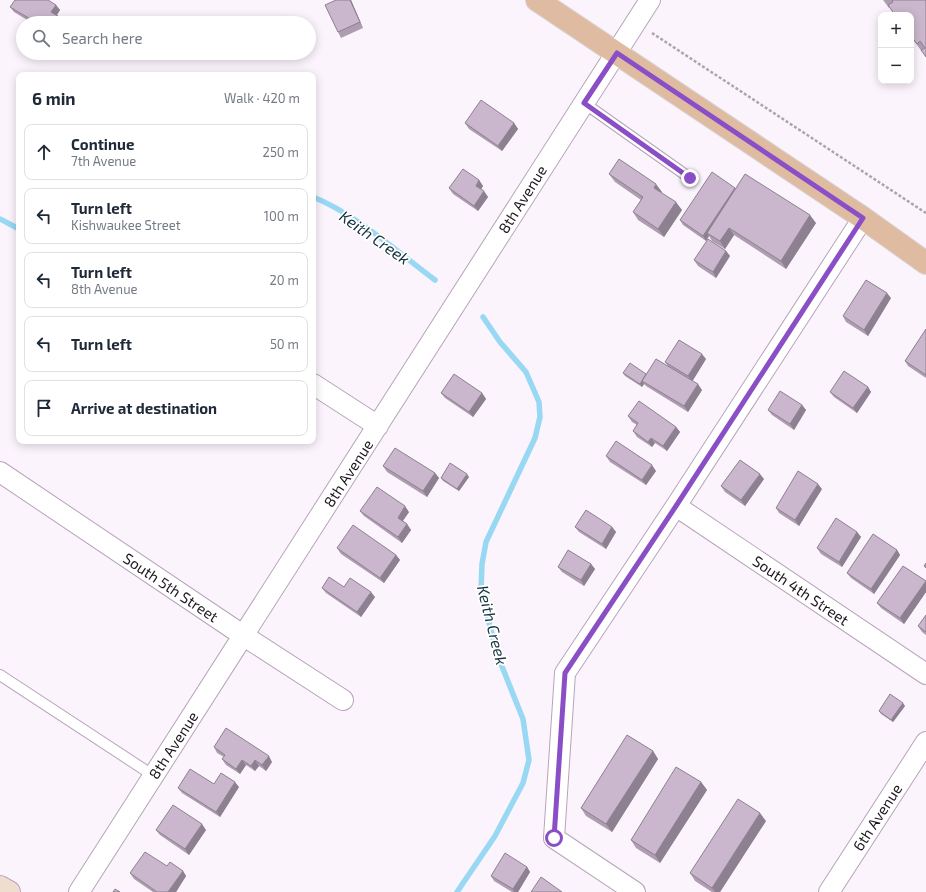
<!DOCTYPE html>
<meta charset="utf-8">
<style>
:root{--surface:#fff;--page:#f2f2f3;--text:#1f2937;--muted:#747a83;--line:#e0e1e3}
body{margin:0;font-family:"Exo 2",sans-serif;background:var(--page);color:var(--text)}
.controls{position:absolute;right:12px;top:12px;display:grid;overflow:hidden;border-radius:8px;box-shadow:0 2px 10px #0003}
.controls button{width:36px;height:36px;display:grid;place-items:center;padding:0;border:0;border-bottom:1px solid var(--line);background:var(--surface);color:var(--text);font:20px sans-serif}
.stop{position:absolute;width:12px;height:12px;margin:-9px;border:3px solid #8a4fc6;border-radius:50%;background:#fff}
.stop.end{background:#8a4fc6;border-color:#fff;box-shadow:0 1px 4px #0008}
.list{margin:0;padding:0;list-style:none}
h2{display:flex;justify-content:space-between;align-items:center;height:52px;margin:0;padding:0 16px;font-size:17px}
h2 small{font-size:13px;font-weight:400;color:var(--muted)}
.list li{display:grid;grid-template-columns:26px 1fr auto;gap:12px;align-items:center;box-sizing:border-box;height:56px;margin:0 8px 8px;padding:0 8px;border:1px solid var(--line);border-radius:8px}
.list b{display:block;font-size:15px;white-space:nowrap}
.list p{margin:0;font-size:13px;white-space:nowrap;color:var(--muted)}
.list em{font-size:13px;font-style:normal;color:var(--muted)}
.icon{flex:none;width:22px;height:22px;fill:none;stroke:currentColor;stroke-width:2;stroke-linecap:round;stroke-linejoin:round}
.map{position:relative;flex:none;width:926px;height:892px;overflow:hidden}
.search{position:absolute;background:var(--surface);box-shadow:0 2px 10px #0003;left:16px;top:16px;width:300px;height:44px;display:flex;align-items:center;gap:10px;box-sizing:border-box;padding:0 14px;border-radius:22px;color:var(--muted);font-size:15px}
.panel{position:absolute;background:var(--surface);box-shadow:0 2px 10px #0003;left:16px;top:72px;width:300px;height:372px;border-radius:8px}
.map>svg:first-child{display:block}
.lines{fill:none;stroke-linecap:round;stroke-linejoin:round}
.stream{stroke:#98d8f2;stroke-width:5.5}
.lane-casing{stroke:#b7a4ba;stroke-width:12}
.street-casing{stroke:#b7a4ba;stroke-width:22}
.secondary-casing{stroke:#b7a4ba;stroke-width:24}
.primary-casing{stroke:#d7d5d7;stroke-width:24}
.path{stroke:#ada5ad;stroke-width:2.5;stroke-dasharray:3 2;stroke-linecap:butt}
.lane{stroke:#fff;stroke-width:10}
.street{stroke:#fff;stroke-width:20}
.secondary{stroke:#efded0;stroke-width:22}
.primary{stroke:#dfbca1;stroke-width:22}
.wall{fill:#ae9db0}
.shaded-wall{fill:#8d8090}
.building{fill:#cab7cd;stroke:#8d8090}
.route{stroke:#8a4fc6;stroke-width:5}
.labels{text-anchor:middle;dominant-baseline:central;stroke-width:3.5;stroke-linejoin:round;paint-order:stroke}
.street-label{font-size:15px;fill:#1f181f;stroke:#fff}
.water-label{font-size:16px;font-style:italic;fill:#163540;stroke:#fff}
</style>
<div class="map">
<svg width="926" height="892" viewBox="0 0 926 892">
<rect width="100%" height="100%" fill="#fcf4fd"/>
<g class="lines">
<!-- stream -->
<path class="stream" d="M313,197C354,213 399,253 435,280
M0,219L19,229
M457,892L495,836L523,783L529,760L523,719L497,654L481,590L482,564L486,542L535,438L540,417L539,402L526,372L500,342L483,317"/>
<!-- lane casing -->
<g class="lane-casing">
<path id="lane" d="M584,103L690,178
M0,675L154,776"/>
</g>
<!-- street casing -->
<g class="street-casing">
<path id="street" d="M313,384L378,426
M0,472L244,636L343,700
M676,506L926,674
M79,892L650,0
M635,892L554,838L565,673L676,506L863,218
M829,892L926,742"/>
</g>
<!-- secondary casing -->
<g class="secondary-casing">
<path id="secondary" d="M0,887L9,892"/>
</g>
<!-- primary casing -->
<g class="primary-casing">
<path id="primary" d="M537,0L863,218L926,263"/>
</g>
<!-- path -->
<path class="path" d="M652,33L926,213"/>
<!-- lane -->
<use href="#lane" class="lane"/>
<!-- street -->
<use href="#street" class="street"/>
<!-- secondary -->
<use href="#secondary" class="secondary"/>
<!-- primary -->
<use href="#primary" class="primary"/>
</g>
<!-- wall -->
<path class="wall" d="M351,0L363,28L341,38L338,32Z
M883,0H926V57L911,37V15L890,7L889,8Z
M56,5L60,10L56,16H58L61,22V23H32L14,12L10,7Z
M465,123H514L518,129L502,151L469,129Z
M609,174L662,192L661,193L682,210L664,237L638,220L633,212L641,200L615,182Z
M479,180L483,186L481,189L488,197L478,211L453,194L449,188Z
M735,188L816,223L786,269L734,235L725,249L712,241L709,236L706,241L683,225L680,220Z
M726,251L730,256L716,278L698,266L694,260Z
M891,298L868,336L846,322L843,316Z
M926,329V378L908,366L905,361Z
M706,359L692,381L702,390L688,412L646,386L644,384L642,387L625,376L623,373L646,374L668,366L665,362Z
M868,387L871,392L857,413L834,397L830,392Z
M441,393H482L486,399L473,417L445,398Z
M802,405L806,410L794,430L772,415L768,410Z
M628,416L676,427L680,432L667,451L655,443L652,447L637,437L633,431L637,425L632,422Z
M606,456L656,471L646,485L610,462Z
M383,466L435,473L439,478L427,497L387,472Z
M469,477L459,491L443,481L441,478Z
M764,479L745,506L725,492L721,486Z
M822,489L799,526L779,513L776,508Z
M360,511L409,512L403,521L407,524L411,530L402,543L364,516Z
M575,527H612L616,532L606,549L579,532Z
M857,532L861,537L842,567L821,554L817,548Z
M337,548L396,555L400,560L384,583L341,554Z
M897,550L900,555L874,594L851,578L847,573Z
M591,564L595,569L584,586L562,572L558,567Z
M926,582V592L904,624L881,608L877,603Z
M344,587L375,597L361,617L326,593L322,588Z
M926,615V635L922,632L918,626Z
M905,706L893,722L881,714L879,711Z
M214,747L272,762L266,771L259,766L255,771L246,765L240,774L226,765L222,759L224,757L217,753Z
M653,751L658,759L612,832L586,816L581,808Z
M701,782L707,790L660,863L636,848L631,840Z
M214,784L239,787L220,817L182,793L178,788Z
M766,821L720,892H712L695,881L690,873Z
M156,830H206L189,855L160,835Z
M167,866L183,871L186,876L176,892H153L134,879L130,873Z
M527,867L530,872L518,892H512L494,881L491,876Z"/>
<!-- shaded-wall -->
<path class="shaded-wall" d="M350,0H351L363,28L360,22Z
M56,5L60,10L55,18L51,12Z
M58,16L61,22V23H53Z
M514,123L518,129L502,151L498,146Z
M479,180L483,186L480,191L476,186Z
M656,184L662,192L659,196L654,188Z
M735,188L739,194L707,233L709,236L706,241L703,236Z
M484,191L488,197L478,211L474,206Z
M676,202L682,210L664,237L658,229Z
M810,215L816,223L786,269L781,261Z
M729,228L734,235L725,249L720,241Z
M726,251L730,256L716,278L713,272Z
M887,293L891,298L868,336L864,330Z
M702,354L706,359L692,382L688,376Z
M647,375L642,381L644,384L642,387L640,384Z
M698,384L702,390L688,412L684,406Z
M868,387L871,392L857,413L853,408Z
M482,393L486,399L473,417L469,412Z
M802,405L806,410L794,430L790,424Z
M676,427L680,432L667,451L663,446Z
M651,438L655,443L652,447L648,442Z
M652,465L656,471L646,485L642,480Z
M435,473L439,478L427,497L423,491Z
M467,474L469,477L459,491L457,489Z
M760,474L764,479L745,506L741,500Z
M818,484L822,489L799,526L795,520Z
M405,506L409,512L401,523L398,518Z
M407,524L411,530L402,543L398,537Z
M612,527L616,532L606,549L602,544Z
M857,532L861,537L842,567L839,562Z
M897,550L900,555L874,594L871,589Z
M396,555L400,560L384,583L380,578Z
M591,564L595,569L584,586L581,580Z
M926,581V592L904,624L900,618Z
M371,592L375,597L361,617L357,612Z
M903,703L905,706L893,722L891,720Z
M653,751L658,759L612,832L606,824Z
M269,756L272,762L266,771L262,765Z
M242,760L246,765L240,774L236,769Z
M255,760L259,766L255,771L251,766Z
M235,782L239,787L220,817L216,812Z
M701,782L707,790L660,863L655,855Z
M760,813L766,821L720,892H715L712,888Z
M202,824L206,830L189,855L185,849Z
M527,867L530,872L518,892H514L513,889Z
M183,871L186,876L176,892H168Z"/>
<!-- building -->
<path class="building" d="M15,0H48L56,5L51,12L58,16L53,23H37L10,7Z
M336,0H350L360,22L338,32L325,5Z
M892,0H926V57L921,50L925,48L920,41L917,44L911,36V15H895L888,5L893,2Z
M481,100L514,123L498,146L465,123Z
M619,159L656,184L654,188L676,202L658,229L633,212L643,197L609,174Z
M463,169L479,180L476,186L484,191L474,206L449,188Z
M712,172L735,188L703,236L680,220Z
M745,174L810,215L781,261L729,228L720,241L707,233Z
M708,239L726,251L713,272L694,260Z
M866,280L887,293L864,330L843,316Z
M926,329V375L905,361Z
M679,340L702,354L688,376L665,362Z
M656,359L698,384L684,406L642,381Z
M630,363L646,374L640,384L623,373Z
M844,371L868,387L853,408L830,392Z
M454,374L482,393L469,412L441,393Z
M780,391L802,405L790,424L768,410Z
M639,401L676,427L663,446L651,438L648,442L633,431L638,423L628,416Z
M616,441L652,465L642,480L606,456Z
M395,448L435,473L423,491L383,466Z
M740,460L760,474L741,500L721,486Z
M450,463L467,474L457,489L441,478Z
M798,471L818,484L795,520L776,508Z
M377,487L405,506L398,518L407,524L398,537L360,511Z
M586,510L612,527L602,544L575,527Z
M836,518L857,532L839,562L817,548Z
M353,525L396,555L380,578L337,548Z
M873,534L897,550L871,589L847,573Z
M568,550L591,564L581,580L558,567Z
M926,563V568L924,566Z
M903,566L926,581L900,618L877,603Z
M329,577L344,587L350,578L371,592L357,612L322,588Z
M926,615V632L918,626Z
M890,694L903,703L891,720L879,711Z
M226,728L269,756L262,765L255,760L251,766L242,760L236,769L222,759L225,755L214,747Z
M627,735L653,751L606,824L581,808Z
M676,767L701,782L655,855L631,840Z
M190,769L214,784L221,773L235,782L216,812L178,788Z
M738,799L760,813L712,888L690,873Z
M173,805L202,824L185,849L156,830Z
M145,852L167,866L170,862L183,871L168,892H157L130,873Z
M505,853L527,867L513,889L491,876Z
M541,877L562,892H531Z
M115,889L120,892H113Z"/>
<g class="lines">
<!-- route -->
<path class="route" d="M554,838L565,673L676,506L863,218L617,53L584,103L690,178"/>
</g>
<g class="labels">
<!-- street labels -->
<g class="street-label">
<text transform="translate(522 199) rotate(-58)">8th Avenue</text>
<text transform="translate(348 473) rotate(-57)">8th Avenue</text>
<text transform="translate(171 587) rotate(34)">South 5th Street</text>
<text transform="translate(801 590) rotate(34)">South 4th Street</text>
<text transform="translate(173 745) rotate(-57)">8th Avenue</text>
<text transform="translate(877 817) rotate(-57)">6th Avenue</text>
</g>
<!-- water labels -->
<g class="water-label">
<text transform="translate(375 237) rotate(35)">Keith Creek</text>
<text transform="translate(493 625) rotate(76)">Keith Creek</text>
</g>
</g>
</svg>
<div class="controls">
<button>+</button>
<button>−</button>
</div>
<div class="stop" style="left:554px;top:838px"></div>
<div class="stop end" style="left:690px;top:178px"></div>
<div class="search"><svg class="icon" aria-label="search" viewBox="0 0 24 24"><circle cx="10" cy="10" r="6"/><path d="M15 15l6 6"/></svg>Search here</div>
<section class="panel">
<h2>6 min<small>Walk · 420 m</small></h2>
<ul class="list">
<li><svg class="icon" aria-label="ahead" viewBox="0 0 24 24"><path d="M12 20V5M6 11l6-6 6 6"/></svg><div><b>Continue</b><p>7th Avenue</p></div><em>250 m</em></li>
<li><svg class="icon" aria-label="left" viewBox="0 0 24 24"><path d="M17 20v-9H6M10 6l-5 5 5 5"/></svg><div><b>Turn left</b><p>Kishwaukee Street</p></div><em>100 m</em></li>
<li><svg class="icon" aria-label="left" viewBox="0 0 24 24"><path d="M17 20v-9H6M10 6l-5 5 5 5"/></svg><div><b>Turn left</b><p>8th Avenue</p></div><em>20 m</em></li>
<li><svg class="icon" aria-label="left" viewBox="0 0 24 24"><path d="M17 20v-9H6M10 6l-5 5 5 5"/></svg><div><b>Turn left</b></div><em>50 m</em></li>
<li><svg class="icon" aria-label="arrive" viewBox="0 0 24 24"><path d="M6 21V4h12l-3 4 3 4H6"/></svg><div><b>Arrive at destination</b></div></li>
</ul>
</section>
</div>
